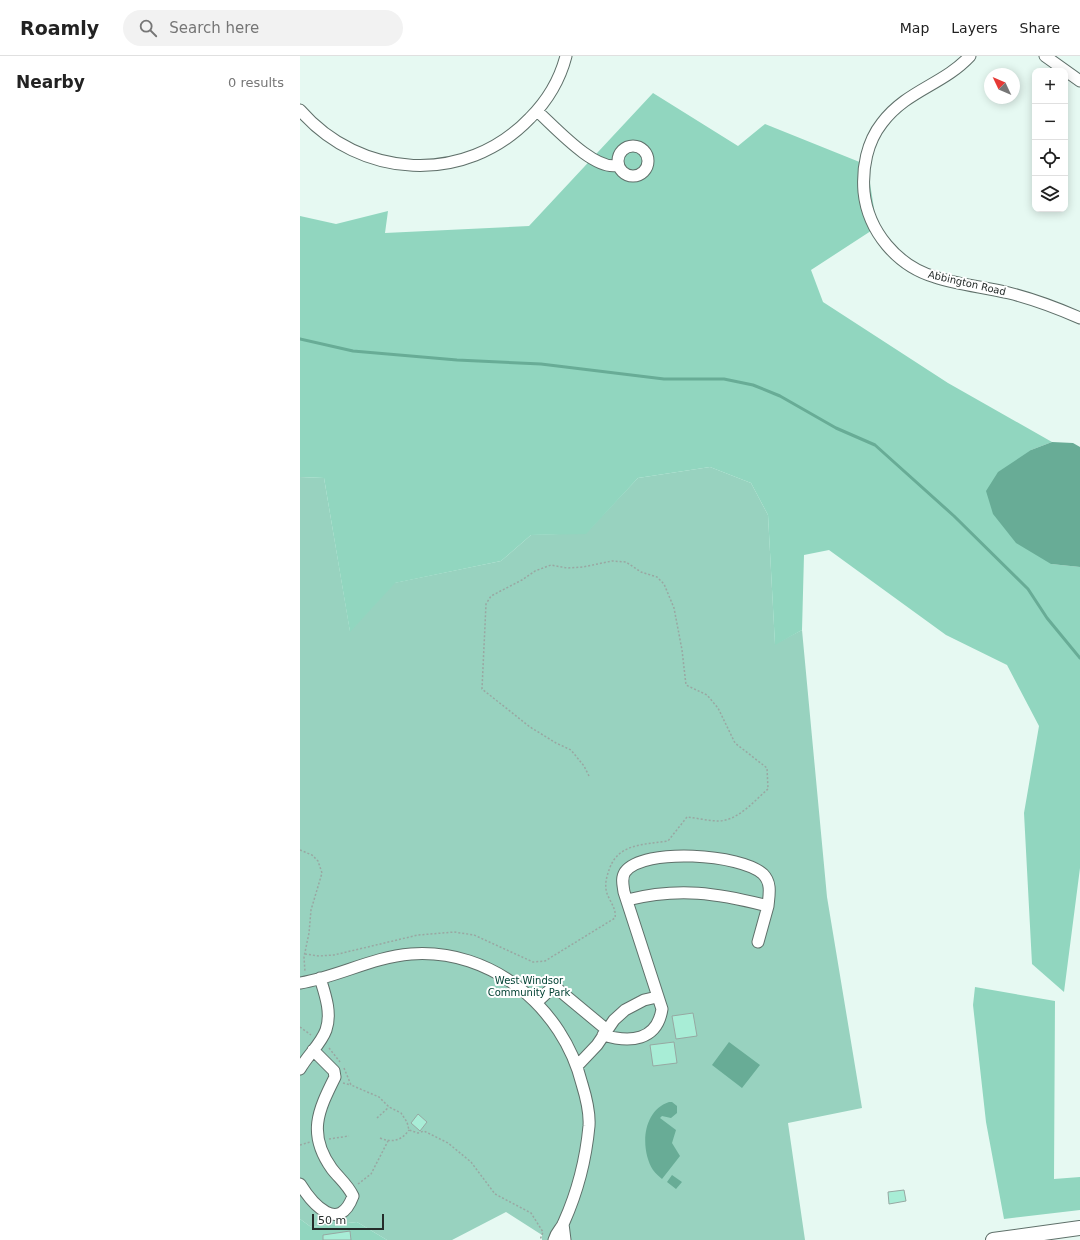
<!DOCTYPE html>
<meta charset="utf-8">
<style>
:root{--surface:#fff;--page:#f2f2f2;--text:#222;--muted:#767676;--line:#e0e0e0}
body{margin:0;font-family:"DejaVu Sans",sans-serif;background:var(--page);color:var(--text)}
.controls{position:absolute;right:12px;top:12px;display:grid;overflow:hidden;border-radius:8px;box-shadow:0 2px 10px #0003}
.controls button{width:36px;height:36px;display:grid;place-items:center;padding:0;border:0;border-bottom:1px solid var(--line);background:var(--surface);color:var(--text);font:20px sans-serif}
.compass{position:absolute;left:684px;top:12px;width:36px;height:36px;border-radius:50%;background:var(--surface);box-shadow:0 2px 10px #0003;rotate:314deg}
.scale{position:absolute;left:12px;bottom:10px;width:72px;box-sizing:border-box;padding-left:4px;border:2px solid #252c2a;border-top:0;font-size:11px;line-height:14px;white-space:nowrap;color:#252c2a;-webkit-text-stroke:3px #fff;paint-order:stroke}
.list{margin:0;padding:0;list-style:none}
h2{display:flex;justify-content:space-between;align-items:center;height:52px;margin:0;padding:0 16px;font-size:17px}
h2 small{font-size:13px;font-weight:400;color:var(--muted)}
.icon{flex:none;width:22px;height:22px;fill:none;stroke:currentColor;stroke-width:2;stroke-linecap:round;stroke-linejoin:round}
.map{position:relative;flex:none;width:780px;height:1184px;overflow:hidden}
header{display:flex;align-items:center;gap:24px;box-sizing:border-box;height:56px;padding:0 20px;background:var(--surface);border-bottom:1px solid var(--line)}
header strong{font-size:19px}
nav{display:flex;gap:22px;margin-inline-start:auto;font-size:14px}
.search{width:280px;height:36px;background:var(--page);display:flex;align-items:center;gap:10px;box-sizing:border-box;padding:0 14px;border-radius:22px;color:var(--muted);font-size:15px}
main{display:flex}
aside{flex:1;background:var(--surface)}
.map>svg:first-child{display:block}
.green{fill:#98d2bf}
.forest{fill:#91d6bf}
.water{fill:#68ac96}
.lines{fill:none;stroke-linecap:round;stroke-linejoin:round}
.stream{stroke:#68ac96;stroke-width:3}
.building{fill:#a8edd6;stroke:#96a8a2}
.minor-casing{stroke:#5f706a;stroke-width:13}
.major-casing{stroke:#5f706a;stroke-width:16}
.path{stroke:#99a7a2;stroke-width:1.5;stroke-dasharray:2 2;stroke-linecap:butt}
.minor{stroke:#fff;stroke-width:11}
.major{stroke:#fff;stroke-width:14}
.labels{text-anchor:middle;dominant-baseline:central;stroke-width:4;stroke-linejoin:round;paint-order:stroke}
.street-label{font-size:10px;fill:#252c2a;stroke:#fff}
.park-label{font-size:10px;fill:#034234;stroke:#fff}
</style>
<header>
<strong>Roamly</strong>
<div class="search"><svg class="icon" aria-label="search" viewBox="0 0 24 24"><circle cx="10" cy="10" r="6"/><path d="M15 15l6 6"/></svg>Search here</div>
<nav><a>Map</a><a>Layers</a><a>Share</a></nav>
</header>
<main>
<aside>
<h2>Nearby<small>0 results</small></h2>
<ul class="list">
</ul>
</aside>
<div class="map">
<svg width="780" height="1184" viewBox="0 0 780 1184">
<rect width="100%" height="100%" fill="#e6f9f2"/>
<!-- green -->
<path class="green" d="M410,411L451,427L468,459L475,588L502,574L527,841L562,1052L488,1067L505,1184H242V1179L206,1156L152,1184H87L57,1166L11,1171L0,1163V421L24,422L50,575L94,527L201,505L231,479L286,477L338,422Z"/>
<!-- forest -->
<path class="forest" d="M353,37L438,90L465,68L567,109L577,171L511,214L523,246L648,327L752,386L731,394L751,508L780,511V812L764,936L732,908L724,757L739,670L707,609L646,579L529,494L504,499L502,574L475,589L468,459L451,427L410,411L338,422L286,478L231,479L201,505L95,527L50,576L24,422L0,421V160L36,168L88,155L85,177L229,170Z
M675,931L755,945L754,1123L780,1121V1154L704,1163L686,1066L673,949Z
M0,1163L11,1171L57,1166L87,1184H0Z"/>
<!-- water -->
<path class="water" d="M752,386L773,387L780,391V511L751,508L716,487L693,458L686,435L698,416L731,394Z
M429,986L460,1009L442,1032L412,1009Z
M369,1046H372L377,1050V1057L371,1062L362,1060L360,1062L376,1074L372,1087L380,1100L362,1123C359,1120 356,1118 353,1114C340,1093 342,1055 369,1046Z
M372,1119L382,1126L376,1133L367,1126Z"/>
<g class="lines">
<!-- stream -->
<path class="stream" d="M0,283L53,295L157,304L241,308L364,323H424L453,329L480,340L536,372L575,389L654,460L728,533L747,562L780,602"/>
</g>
<!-- building -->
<path class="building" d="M393,957L397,980L376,983L372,960Z
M374,986L377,1007L353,1010L350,989Z
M118,1058L127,1066L120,1075L111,1067Z
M604,1134L606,1145L589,1148L588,1136Z
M50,1175L51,1184H23V1179Z"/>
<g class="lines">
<!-- minor casing -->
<g class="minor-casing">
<path id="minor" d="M670,0C643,29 607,34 582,67C567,86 562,112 564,136C568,175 597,210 635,221C659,229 685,231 709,237C733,243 757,252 780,262
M745,0L780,25
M0,54C60,123 165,130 230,62C247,45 260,23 266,0
M237,55C254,70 295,116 318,109
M318 105a15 15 0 1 1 30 0a15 15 0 1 1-30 0Z
M458,886L468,850
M0,927C38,921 72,901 111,898C192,892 263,952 282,1028C286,1041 290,1056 289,1070C286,1102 277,1137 264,1166C261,1174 257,1174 254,1184
M237,946L254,930L307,974
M303,979C330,987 357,985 362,953L324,836C323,829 321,822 325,816C344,791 441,798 463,818C472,827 469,839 468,850C417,837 379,831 327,844
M278,1009L297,989L314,964L325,954L344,944L357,941
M0,1013C7,1000 21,988 26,974C32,957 25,938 20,922
M0,1128C13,1149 39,1178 53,1140C48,1129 39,1122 32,1113C7,1078 18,1055 35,1021L34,1015L13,994
M263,1168L265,1184"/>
</g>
<!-- major casing -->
<g class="major-casing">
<path id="major" d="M693,1184L780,1172"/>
</g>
<!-- path -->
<path class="path" d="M0,794L12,799L18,805L22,817L11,854L9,877L4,901L5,916
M5,898L19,900L34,899L118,879L154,876L174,879L233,906L245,905L315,862C317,851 307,843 306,833C305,826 307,820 309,814C318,787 343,789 368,785L387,761C397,762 409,765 419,765C439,764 454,745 468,733L467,712L435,687L418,652L407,639L386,629L382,594L374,552L364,528L357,521L341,516L326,506L312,505L283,511L267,512L251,509L235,515L222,524L191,540L186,548L182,633L230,671L256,687L271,694L284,710L289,720
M0,971L11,979
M29,992L40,1006
M44,1012L51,1029L79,1041L89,1051L101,1057L107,1066L109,1074L118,1077L124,1075L148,1087L171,1106L195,1138L231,1157L243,1176L240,1184
M43,1027L51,1029
M77,1062L89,1051
M80,1082C92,1087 101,1085 109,1074
M29,1083L49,1080
M0,1089L10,1086
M58,1128L71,1118L88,1085"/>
<!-- minor -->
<use href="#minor" class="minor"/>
<!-- major -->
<use href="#major" class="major"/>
</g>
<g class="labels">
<!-- street labels -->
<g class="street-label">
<text transform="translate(667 227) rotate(13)">Abbington Road</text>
</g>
<!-- park labels -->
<g class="park-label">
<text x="229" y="924">West Windsor<tspan x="229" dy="12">Community Park</tspan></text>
</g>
</g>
</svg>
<div class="controls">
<button>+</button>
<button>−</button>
<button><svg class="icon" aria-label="locate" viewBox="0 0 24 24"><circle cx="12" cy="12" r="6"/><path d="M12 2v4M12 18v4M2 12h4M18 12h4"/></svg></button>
<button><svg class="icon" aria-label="layers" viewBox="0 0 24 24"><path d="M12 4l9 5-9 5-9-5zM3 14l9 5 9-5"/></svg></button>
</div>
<svg class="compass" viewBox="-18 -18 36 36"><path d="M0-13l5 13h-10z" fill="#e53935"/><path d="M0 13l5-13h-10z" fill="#767676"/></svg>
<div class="scale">50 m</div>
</div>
</main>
